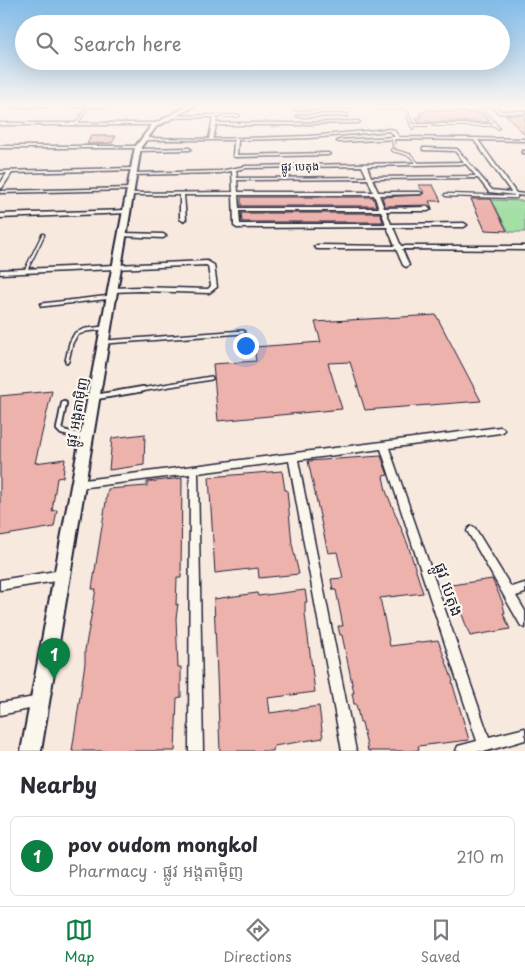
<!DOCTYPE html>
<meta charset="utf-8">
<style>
:root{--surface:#fff;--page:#f2f2f3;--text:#2b2b33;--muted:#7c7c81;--line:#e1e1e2;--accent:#0b8043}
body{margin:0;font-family:"Playpen Sans","Noto Sans Khmer",sans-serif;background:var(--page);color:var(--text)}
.you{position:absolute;left:245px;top:345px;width:18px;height:18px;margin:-12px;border:4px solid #fff;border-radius:50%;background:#1a73e8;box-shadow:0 0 0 8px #1a73e833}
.badge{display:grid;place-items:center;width:32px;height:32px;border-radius:50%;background:var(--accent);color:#fff;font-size:16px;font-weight:700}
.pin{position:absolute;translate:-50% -41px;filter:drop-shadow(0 1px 2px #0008)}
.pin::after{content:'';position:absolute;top:26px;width:18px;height:15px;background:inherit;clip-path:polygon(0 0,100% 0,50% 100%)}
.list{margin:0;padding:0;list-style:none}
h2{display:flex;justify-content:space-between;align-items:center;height:65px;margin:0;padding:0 20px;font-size:21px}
h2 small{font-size:16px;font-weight:400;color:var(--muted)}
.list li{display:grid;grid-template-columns:32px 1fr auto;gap:15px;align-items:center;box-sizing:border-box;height:80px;margin:0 10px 10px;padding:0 10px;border:1px solid var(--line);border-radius:8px}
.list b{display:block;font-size:19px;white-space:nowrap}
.list p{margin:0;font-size:16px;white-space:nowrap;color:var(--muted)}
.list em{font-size:16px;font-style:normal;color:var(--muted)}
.icon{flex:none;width:28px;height:28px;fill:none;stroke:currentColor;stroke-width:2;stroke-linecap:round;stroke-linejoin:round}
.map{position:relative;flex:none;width:525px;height:751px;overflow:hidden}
.search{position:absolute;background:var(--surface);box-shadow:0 5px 20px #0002;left:15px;right:15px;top:15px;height:55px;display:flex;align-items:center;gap:12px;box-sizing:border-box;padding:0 18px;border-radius:28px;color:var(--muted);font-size:19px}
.sheet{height:155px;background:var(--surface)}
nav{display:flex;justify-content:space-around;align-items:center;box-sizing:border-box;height:70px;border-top:1px solid var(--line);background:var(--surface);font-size:14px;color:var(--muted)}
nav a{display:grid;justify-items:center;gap:2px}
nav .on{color:var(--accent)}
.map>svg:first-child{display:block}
.green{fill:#a4dfa5;stroke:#638070}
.building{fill:#edb2ac;stroke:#22223b}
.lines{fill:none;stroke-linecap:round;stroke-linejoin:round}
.lane-far3-casing{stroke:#22223b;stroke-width:4}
.lane-far2-casing{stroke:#22223b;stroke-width:5}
.lane-far1-casing{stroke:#22223b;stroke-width:6}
.lane-casing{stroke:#22223b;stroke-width:8}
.street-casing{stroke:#22223b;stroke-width:3}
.secondary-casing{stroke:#22223b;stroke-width:4}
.lane-far3{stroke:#fbf7ec;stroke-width:2}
.lane-far2{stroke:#fbf7ec;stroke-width:2.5}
.lane-far1{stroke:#fbf7ec;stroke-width:3}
.lane{stroke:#fbf7ec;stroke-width:4.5}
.street{fill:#fbf7ec;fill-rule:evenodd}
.secondary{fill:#fbf7ec;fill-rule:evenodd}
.labels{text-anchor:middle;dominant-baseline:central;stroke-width:4.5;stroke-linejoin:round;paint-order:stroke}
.far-street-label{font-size:11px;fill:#22223b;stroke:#fbf7ec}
.street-label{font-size:14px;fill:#22223b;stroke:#fbf7ec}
.near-street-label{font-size:16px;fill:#22223b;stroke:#fbf7ec}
</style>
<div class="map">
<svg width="525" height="751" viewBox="0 0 525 751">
<rect width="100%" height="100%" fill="#f8e9df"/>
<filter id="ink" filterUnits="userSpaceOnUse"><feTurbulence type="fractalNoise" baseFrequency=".02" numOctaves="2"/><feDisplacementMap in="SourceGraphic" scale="10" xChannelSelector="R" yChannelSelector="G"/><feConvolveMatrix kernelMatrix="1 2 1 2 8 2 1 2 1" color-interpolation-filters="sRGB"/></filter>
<g filter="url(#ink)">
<!-- green -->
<path class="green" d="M491,200L525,201V232H509Z"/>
<!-- building -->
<path class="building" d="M428,110L481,113L489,122H418L415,118H421L419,114Z
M506,115H523L525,117V135Z
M91,136H116L112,143L87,144Z
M418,185H433L441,201H429L432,208L428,205L385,206L382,197L423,195L424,192Z
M241,197H373L376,206H241Z
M471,199H491L507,231L485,230Z
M241,213H380L383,222H242Z
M436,315L481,401L365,410L350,362L328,363L342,409L218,421L213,364L256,361L254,347L321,342L315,322Z
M52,391L35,463L65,459L63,477L57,478L52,511L57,510L54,527L0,536V396Z
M145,434L144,465L109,470L112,438Z
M381,456L388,475L383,476L386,491L408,545L423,593L380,598L390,646L438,640L453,681L452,682L469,740L418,746L419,750L410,751H368L362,722H360L356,704H354L352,693H354L342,635H340L338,626H343L336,590H333L331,579L343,578L337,552L328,553L308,461Z
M282,471L285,490H287L292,544L299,574L259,578L258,568L215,573L209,477Z
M182,478L181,578H177L176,605L178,604L176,618L178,667H181V697L177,698L175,751H72L85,663V650L96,589H92L108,489L147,486V482Z
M492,579L502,601L505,613H503L510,629L470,636L451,585Z
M305,590L307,602H305V614L315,692L268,698L270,713L319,706L323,738L274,746L273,751H220L214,599L257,593L258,596Z"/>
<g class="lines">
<!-- lane-far3 casing -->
<g class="lane-far3-casing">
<path id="lane-far3" d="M373,106L376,108H405
M480,106L498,128
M405,108L413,128
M214,116H239
M76,124L89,106
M412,125H496
M393,139L394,147L392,150L410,155L418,164"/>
</g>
<!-- lane-far2 casing -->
<g class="lane-far2-casing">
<path id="lane-far2" d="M446,195L516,197L515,194
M26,270L43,235"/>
</g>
<!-- lane-far1 casing -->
<g class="lane-far1-casing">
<path id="lane-far1" d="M42,305L111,297
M106,342L243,332
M67,361L71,343L76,334L86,330L104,328
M135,391L211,378"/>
</g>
<!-- lane casing -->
<g class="lane-casing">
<path id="lane" d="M96,397L143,389
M64,404L59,429L62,432L84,437"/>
</g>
<!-- street casing -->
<g class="street-casing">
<path id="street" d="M0,106H111L109,107H0Z
M353,106L352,108L296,110L294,109L296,108Z
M491,106H495L500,111H525V113H499Z
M347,114L348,116L299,117L297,116L299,115Z
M214,115L217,119L216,123H300L358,121L360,122L358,123L304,124L302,125H216L213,139L309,136L390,129L394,130L399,137L525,139V141L478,140L516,193L525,194V196L489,192L478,178L372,179L378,192H420L422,193L420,194L379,195L384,208L428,207L431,209L428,211H386L391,224L464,223L467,225L464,227H393L401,246H525V250L402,249L409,265L406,267L403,265L396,249H317L314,247L317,245L395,246L387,227L237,228L234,226L233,195H184L186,219L183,221L180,219V195H128V194L130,193L233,192L232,171L220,173L131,175V173H133L220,171L246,166L464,162L455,151L423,150V148H424L457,149L492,190L511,192L474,140L398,139L339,142L337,141L339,140L395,137L390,131L309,138L238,140L237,155L328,153L330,154L328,155L235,157L233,156L234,140H143L141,139L143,138L209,139L213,117L168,118L166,117L168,116ZM466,164L476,176L371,177L367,166ZM362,166L367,177L237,178L236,170L246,168ZM368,179L373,192H238L237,180ZM238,195H374L379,208H239ZM239,211H381L386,224H240Z
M0,123H155L157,124L155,125H0Z
M0,146H138L140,147L138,148H0Z
M189,148L191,149L190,150L138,151L136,150L138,149Z
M522,151H525V153H522Z
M134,168L136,169V170L12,173L2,188H0V184L7,173H0V171Z
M133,188V189L131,190L0,193V191Z
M127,210L130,212L129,213L0,218V214Z
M123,233L163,234L166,236L163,238L121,236L120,235Z
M207,261L214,265L217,287L209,293L139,291L113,292L110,290L113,288L139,287L208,289L211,286L208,266L206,265L0,274V270Z
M500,427L503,428L504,430L503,432L500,433L389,448L489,737L525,728V740L487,751H456L458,746L477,741L381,449L298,460L356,751H342L289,461L198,473L203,751H189L190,474L79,488L76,487L74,484L76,481Z
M472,526L475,528L511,587L525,583V593L516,596L525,611V628L521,626L469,534L467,531L469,528Z
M62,570L66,571L67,575L66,579L62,580L0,590V580Z
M40,696L44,698L46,702L44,706L0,715V703Z"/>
</g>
<!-- secondary casing -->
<g class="secondary-casing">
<path id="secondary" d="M188,106H195L156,127L141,147L41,751H21L135,147L152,125Z"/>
</g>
<!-- lane-far3 -->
<use href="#lane-far3" class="lane-far3"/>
<!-- lane-far2 -->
<use href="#lane-far2" class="lane-far2"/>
<!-- lane-far1 -->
<use href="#lane-far1" class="lane-far1"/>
<!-- lane -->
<use href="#lane" class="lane"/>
<!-- street -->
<use href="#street" class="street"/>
<!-- secondary -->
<use href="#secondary" class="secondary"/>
</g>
</g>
<!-- sky -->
<linearGradient id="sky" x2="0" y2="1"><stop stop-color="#80bce8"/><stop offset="0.5" stop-color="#fcf5f1"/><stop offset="1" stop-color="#fcf5f1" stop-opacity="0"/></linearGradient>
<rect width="525" height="211" fill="url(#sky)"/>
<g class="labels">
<!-- far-street labels -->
<g class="far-street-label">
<text transform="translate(300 166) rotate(-1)">ផ្លូវ បេតុង</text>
</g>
<!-- street labels -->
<g class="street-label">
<text transform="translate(76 412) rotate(-80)">ផ្លូវ អង្តតាម៉ិញ</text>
</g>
<!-- near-street labels -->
<g class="near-street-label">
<text transform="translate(450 589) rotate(71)">ផ្លូវ បេតុង</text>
</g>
</g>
</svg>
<div class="you"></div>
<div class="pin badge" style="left:54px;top:679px">1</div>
<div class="search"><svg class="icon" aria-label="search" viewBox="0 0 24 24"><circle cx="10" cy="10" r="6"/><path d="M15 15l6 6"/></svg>Search here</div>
</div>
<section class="sheet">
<h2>Nearby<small></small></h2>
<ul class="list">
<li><span class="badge">1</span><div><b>pov oudom mongkol</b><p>Pharmacy · ផ្លូវ អង្តតាម៉ិញ</p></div><em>210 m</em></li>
</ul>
</section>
<nav>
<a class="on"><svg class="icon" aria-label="map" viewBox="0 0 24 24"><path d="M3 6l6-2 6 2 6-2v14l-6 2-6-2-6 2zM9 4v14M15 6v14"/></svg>Map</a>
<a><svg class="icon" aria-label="directions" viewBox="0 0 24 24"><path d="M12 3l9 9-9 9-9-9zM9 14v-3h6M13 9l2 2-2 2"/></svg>Directions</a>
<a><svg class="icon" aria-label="saved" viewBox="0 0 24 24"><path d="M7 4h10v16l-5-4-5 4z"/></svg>Saved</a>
</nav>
